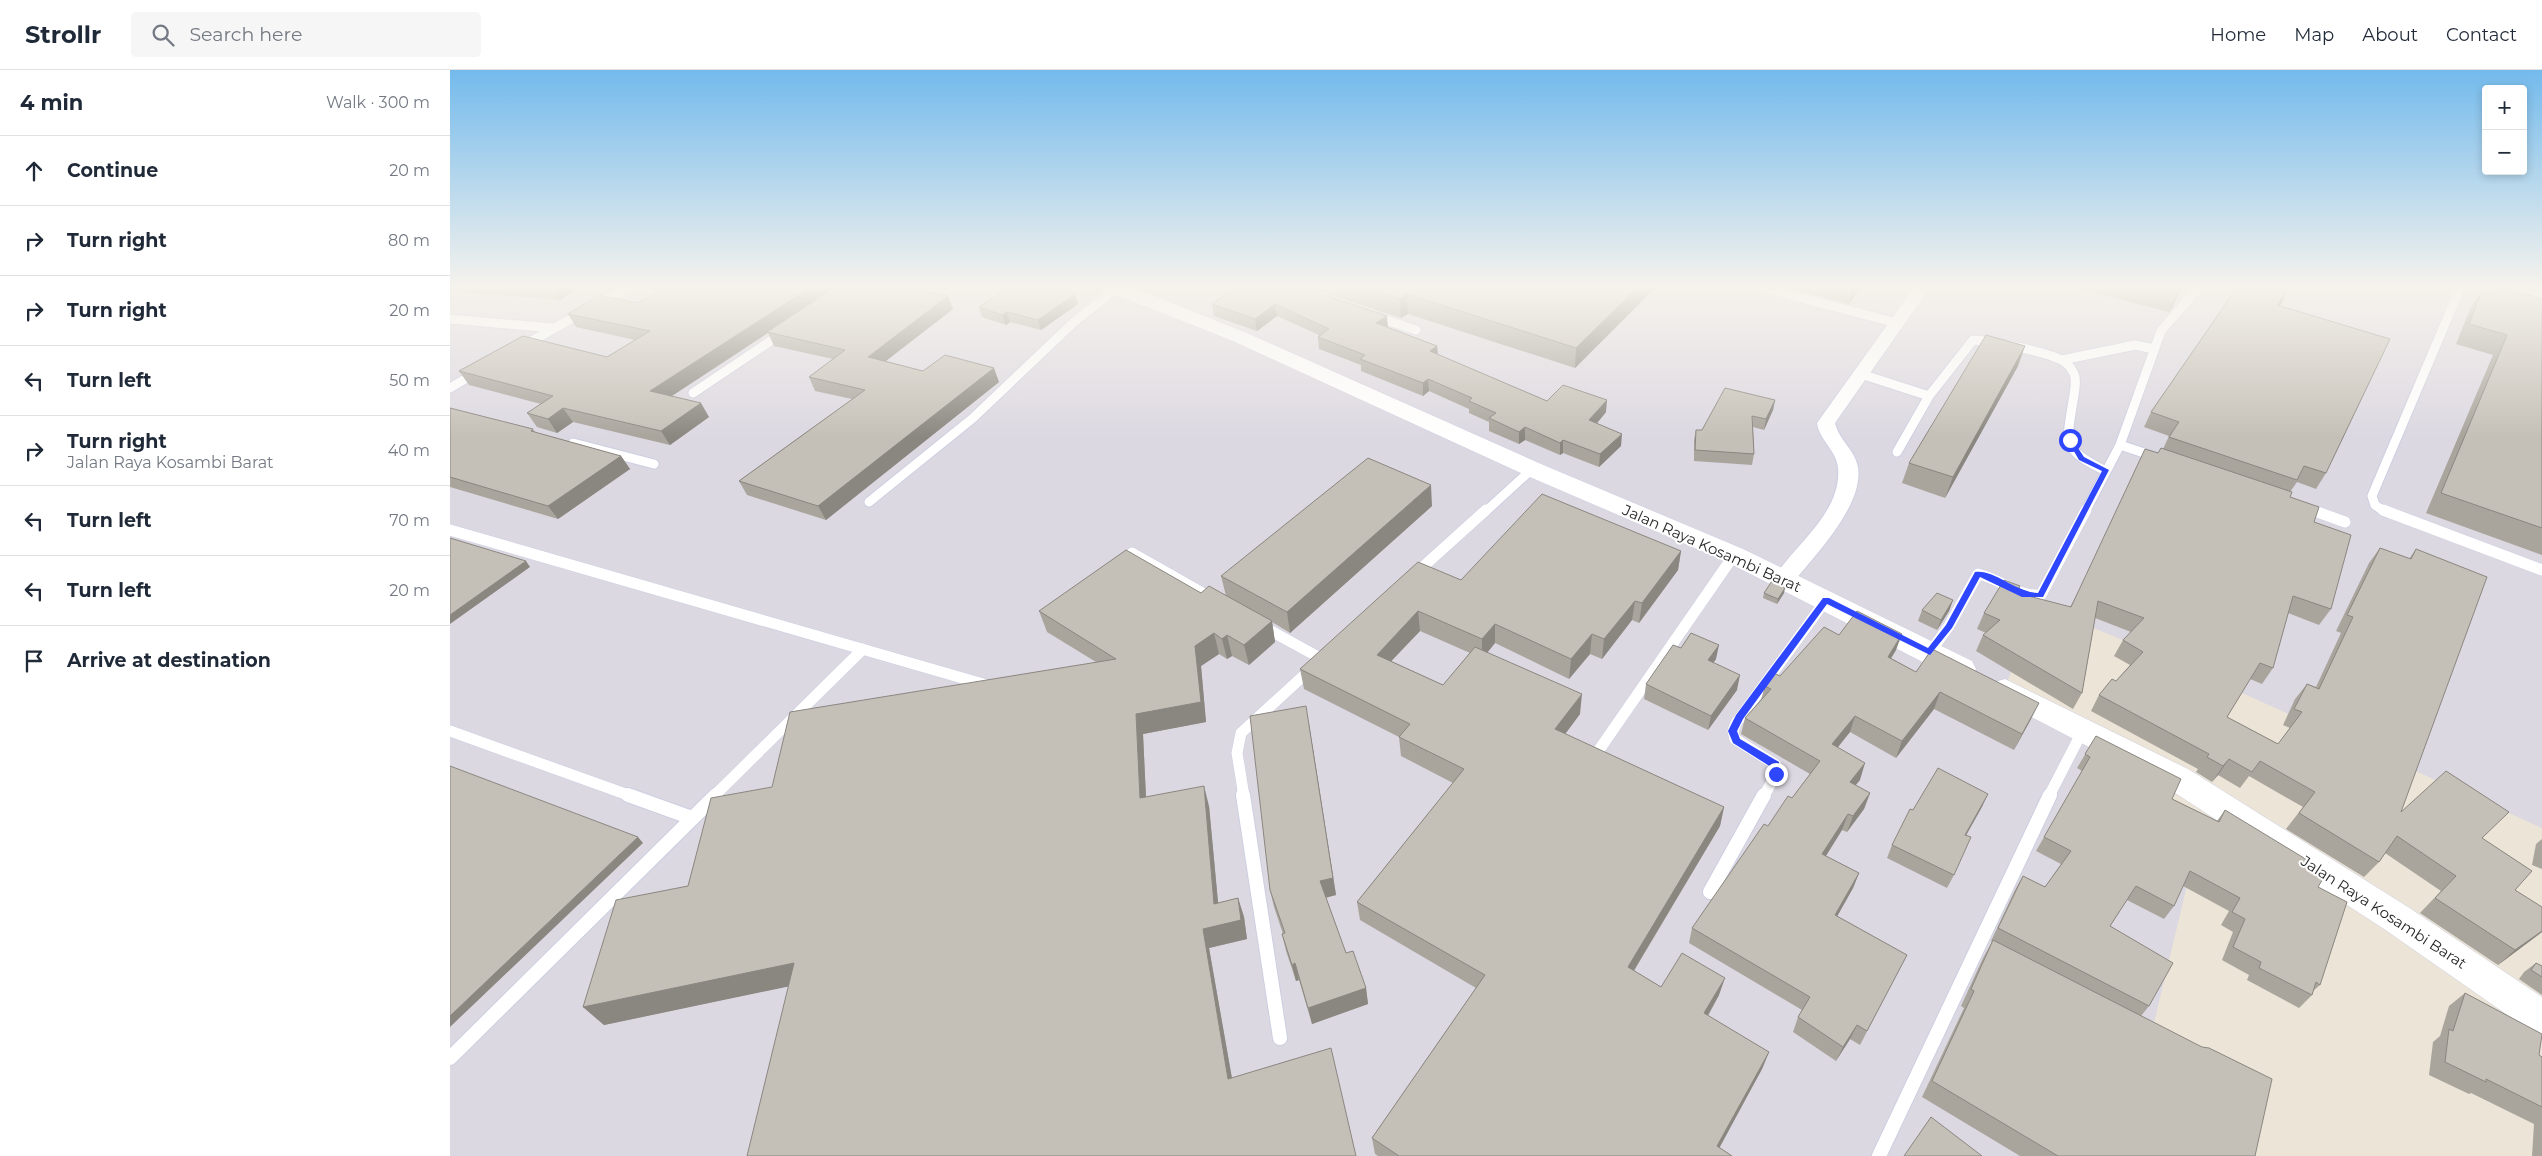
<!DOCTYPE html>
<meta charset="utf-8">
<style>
:root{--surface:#fff;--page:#f6f6f7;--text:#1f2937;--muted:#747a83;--line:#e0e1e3}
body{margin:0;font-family:Montserrat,sans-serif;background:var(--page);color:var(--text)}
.controls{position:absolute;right:15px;top:15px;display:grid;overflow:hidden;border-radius:5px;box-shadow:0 2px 8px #0003}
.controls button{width:45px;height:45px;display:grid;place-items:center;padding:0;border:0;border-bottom:1px solid var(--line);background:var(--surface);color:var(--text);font:25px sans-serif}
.stop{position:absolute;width:15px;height:15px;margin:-11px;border:4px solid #2f46ff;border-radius:50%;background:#fff}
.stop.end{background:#2f46ff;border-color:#fff;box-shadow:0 1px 5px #0008}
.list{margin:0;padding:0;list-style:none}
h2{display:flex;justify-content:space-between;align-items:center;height:65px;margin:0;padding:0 20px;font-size:21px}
h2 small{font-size:16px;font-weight:400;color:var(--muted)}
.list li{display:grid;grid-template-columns:32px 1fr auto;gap:15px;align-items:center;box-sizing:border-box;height:70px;padding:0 20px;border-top:1px solid var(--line)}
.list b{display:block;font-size:19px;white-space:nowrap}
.list p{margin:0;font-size:16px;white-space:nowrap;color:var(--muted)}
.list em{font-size:16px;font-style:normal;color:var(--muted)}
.icon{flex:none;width:28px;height:28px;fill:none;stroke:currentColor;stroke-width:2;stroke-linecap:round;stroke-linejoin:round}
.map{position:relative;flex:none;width:2092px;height:1086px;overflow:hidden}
header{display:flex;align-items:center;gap:30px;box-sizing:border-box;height:70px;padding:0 25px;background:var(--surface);border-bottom:1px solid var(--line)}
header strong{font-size:24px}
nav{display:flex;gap:28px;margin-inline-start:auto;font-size:18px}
.search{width:350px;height:45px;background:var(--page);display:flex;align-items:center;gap:12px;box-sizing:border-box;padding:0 18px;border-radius:5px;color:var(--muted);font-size:19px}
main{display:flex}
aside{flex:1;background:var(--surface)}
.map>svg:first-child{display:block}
.industrial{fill:#dcd8e2}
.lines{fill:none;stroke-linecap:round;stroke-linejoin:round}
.lane-far2-casing{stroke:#cccfe1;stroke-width:11}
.lane-far1-casing{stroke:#cccfe1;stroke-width:12}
.lane-casing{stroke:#cccfe1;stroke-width:16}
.street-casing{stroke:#cccfe1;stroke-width:2}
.secondary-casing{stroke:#cccfe1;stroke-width:1}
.lane-far2{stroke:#fff;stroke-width:9}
.lane-far1{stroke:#fff;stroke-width:11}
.lane{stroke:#fff;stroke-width:14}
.street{fill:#fff;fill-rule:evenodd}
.secondary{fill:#fff;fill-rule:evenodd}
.wall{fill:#a9a59d;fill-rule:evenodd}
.shaded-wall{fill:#8a8680}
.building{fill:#c5c0b7;stroke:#8a8680}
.route{fill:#2f46ff}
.labels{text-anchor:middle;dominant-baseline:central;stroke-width:4;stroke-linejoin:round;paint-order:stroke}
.street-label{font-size:15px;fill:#272727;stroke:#fff}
</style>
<header>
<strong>Strollr</strong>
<div class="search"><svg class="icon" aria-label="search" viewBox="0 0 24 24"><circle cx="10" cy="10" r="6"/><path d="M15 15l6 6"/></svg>Search here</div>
<nav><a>Home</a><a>Map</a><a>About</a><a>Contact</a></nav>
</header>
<main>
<aside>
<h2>4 min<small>Walk · 300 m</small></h2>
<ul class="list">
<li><svg class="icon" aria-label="ahead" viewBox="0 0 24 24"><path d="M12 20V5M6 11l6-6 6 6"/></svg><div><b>Continue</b></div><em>20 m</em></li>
<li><svg class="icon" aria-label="right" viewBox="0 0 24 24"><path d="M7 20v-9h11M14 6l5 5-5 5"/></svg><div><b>Turn right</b></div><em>80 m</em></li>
<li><svg class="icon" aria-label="right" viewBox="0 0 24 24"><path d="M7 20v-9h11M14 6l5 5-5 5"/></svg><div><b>Turn right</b></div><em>20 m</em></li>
<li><svg class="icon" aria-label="left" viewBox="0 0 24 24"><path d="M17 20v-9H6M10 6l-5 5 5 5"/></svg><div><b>Turn left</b></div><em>50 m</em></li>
<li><svg class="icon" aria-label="right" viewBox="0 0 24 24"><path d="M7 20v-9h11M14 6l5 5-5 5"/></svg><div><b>Turn right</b><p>Jalan Raya Kosambi Barat</p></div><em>40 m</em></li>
<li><svg class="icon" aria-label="left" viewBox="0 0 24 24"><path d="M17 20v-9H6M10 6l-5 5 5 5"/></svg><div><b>Turn left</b></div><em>70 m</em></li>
<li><svg class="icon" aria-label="left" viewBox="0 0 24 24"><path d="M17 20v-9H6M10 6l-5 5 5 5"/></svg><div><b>Turn left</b></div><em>20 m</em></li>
<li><svg class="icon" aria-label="arrive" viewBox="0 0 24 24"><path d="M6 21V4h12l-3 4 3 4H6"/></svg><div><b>Arrive at destination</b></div></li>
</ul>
</aside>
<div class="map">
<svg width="2092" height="1086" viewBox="0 0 2092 1086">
<rect width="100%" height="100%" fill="#ebe4d7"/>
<!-- industrial -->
<path class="industrial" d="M0,216H2029L2024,229L2092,249V758L1692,578L1590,536L1553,621L1752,753L1672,1086H0Z"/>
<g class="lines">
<!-- lane-far2 casing -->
<g class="lane-far2-casing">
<path id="lane-far2" d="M1306,216L1447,253
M147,235L181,216
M924,246L966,260
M0,249L103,258
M73,276L133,242
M1612,290L1685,275L1704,279
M1411,304L1479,326L1523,270C1541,271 1599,282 1613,291C1617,293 1621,298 1623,302C1627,308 1625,318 1624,325C1617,371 1609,379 1656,401
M0,318L27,302
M243,323L334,262
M123,373L204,394
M1670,375L1706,387
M1447,382L1479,326
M419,432L523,348L624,252L667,218
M1853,437L1866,442
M1035,442L1082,399
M1635,442L1670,375L1711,261L1750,216
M1935,442L1925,435L1922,426L2011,216"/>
</g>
<!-- lane-far1 casing -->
<g class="lane-far1-casing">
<path id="lane-far1" d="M1862,440L1895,452
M1933,440L2092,500
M0,460L540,616
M682,483L763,529
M965,504L1036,440
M810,555L872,589
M1480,582L1499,556L1528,504C1551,509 1567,527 1591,525L1636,440
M0,661L181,726
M1149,680L1284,485
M264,726L413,579
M794,726L787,683L791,663L863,597
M1314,726L1326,704V695L1285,669L1283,661L1286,653L1376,530
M1599,726L1633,660"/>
</g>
<!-- lane casing -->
<g class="lane-casing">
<path id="lane" d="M178,725L242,748
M793,725L830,968
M1260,822L1314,725
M0,988L266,725
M1429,1086L1600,725"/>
</g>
<!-- street casing -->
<g class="street-casing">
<path id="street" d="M1465,216H1481L1385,353C1389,370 1405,380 1408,397C1414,436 1364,486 1342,514L1334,516L1326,514L1323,509C1344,475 1392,443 1388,398C1387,381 1369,370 1367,353Z"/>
</g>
<!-- secondary casing -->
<g class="secondary-casing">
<path id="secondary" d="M651,216H679L797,263L1091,394L1293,479L1522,591L1526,599L1522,607L1512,610L1502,607L1275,491L1073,404L783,271L654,220Z
M1555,609L1738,699L1958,837L2092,927V966L2079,960L1934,859L1716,717L1545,628L1540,620L1545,612Z"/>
</g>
<!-- lane-far2 -->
<use href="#lane-far2" class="lane-far2"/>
<!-- lane-far1 -->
<use href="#lane-far1" class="lane-far1"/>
<!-- lane -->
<use href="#lane" class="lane"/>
<!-- street -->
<use href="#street" class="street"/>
<!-- secondary -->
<use href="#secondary" class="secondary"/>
</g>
<!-- wall -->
<path class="wall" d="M0,216H130L110,230L0,221Z
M481,216L475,221L503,239L436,291L473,301L549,312L376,450L297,425L289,411L402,329L365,321L359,307L383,289L324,276L318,263L222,326L259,347L220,375L123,352L107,363L87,357L77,343L91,334L19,315L9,301L157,287L185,270L126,257L118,244L187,233Z
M537,216H597L625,224L628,234L591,260L560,252L556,255L532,247L529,237L554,221Z
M788,216L938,258L987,276L988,285L1097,331L1156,342L1147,353L1171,376L1149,397L1113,383L1110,385L1075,370L1069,374L1039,361V352L1019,343V339L979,321L973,326L911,301V295L869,279L868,267L869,265L827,246L807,261L764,246L762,234Z
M859,216H1207L1125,298L958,244L951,248L859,218Z
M1333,216H1411L1399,234Z
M1618,216H1732L1722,238L1719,242Z
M2050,217L2092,229V485L1976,443L2043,285L2006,274L2020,239L2032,220L2045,224Z
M1839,218L1830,235L1876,403L1866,419L1847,412L1840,422V427L1864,452L1881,539L1869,555L1838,543L1823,598L1812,614L1800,609L1777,647L1828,674L1840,658L1833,655L1845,629L1857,614L1866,617L1891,563L1886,561L1919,493L1930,478L1959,489L1966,479L1951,742L2032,768L2092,862L2048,895L1970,843L1991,821L1935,783L1929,792L1914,807L1836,759L1853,737L1799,706L1790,718L1768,705L1762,712L1746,702L1748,699L1641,641L1649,625L1666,611L1680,595L1664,586L1673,570L1681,562L1645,548L1632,623L1623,639L1526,581L1533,565L1536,563L1527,559L1534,543L1620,537L1708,383L1713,379L1719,366L1694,357L1701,342Z
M1568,296L1495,428L1452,413L1459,393Z
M1325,330L1323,340L1314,360L1303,357L1304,384L1302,395L1244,391V370L1246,360H1252Z
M0,338L83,359L86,363L171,386L180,399L108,449L0,417Z
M982,436L840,563L822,552L825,572L799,595L782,586L777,589L769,584L751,596L756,652L693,664L696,727L759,736L768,833L788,828L794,847L797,869L759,878L782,1008L338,916L154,955L133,937L238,816L322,717L646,592L597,562L589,541L751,523L776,526L771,506Z
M1231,481L1228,500L1189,553L1182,550L1152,589L1140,584L1119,609L1045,573L1037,583L1130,644L1115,664L1274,737L1270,756L1184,901L1211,917L1269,925L1258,946L1319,982L1312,999L1269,1077L1282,1086H928L925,1084L922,1068L1026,918L910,850L907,832L1003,713L951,686L949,667L854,619L850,599L1011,510ZM970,561L1020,583L993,615L941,591Z
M1314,523H1334L1327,534L1313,528Z
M1503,530L1499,541L1487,560L1468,551L1472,540Z
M1389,565L1446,580L1441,588L1466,602L1581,649L1564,680L1484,639L1446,688L1400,662L1387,677L1410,710L1405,715L1420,723L1414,739L1397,762L1392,760L1376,786L1409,803L1403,818L1387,846L1457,885L1410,975L1400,969L1386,991L1343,962L1348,947L1352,940L1239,873L1242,858L1318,756L1342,728L1360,704L1291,664L1295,648L1311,630L1315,616L1330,606Z
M1231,578L1266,589L1263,593L1287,620L1258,660L1194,629L1196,614Z
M859,654L886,825L876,828L896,883L916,918L918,934L862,954L849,910L846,911L836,881L832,864H833L824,837L820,820Z
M1646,666L1722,729L1767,751L1775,740L1868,817L1870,915L1863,921L1862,925L1849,938L1797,910L1799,905L1772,890L1783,862L1771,855L1779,841L1733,816L1724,836L1714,849L1677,830L1660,856L1699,936L1691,946L1805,1086H1570L1472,1027L1514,938L1511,936L1533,888L1542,872L1541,871L1565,820L1573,806L1595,817L1611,794L1586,781L1632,701L1627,698Z
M1538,724L1516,765L1504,805L1497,818L1437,788L1442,775L1463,740Z
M2092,769V799L2082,795L2086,774Z
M2086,893L2092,896V925L2069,909L2074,902Z
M2015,923L2089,985L2092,987V1086H2082L2084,1054L2021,1023L2019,1024L1979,1005L1983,972L1990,966L1999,936Z"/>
<!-- shaded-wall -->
<path class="shaded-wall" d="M110,216H130L110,230L104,220Z
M363,216H389L208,335L200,321Z
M459,216H481L462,231L457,218Z
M1189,216H1207L1125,298L1126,278Z
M1403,216H1411L1399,234Z
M1839,218L1832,233L1819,249L1827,235Z
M1731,219L1722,238L1719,242L1728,222Z
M625,224L628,234L591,260L588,250Z
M957,224L958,244L951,248L950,229Z
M498,226L503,239L424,300L418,287Z
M825,234L827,246L807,261L805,249Z
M557,242L560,252L556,255L552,245Z
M937,246L938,258L926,253Z
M987,276L988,288L980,281Z
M1575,276L1568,296L1495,428L1503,407Z
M544,298L549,312L376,450L368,436Z
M978,309L979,321L973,326V313Z
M1157,330L1156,342L1139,363V350Z
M1325,330L1323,340L1314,360L1316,349Z
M251,333L259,347L220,375L211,361Z
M113,338L123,352L107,363L98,349Z
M1075,357V370L1069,374V362Z
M1172,364L1171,376L1149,397L1150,384Z
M1113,370V383L1110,385V373Z
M171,386L180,399L108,449L98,436Z
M981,415L982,436L840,563L837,542Z
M1231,481L1228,500L1189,553L1192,533Z
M76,491L80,497L0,554V545Z
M1335,518L1334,523L1327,534L1328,529Z
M1503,530L1499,541L1487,560L1491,550Z
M1185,531L1182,550L1152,589L1154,569Z
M968,541L970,561L929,604L927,585Z
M822,551L825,572L799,595L794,575Z
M1045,554V573L1032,589V569Z
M764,563L769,584L751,596L756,652L693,664L697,749L690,728L686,644L745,576Z
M1142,564L1140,584L1119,609L1121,589Z
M1452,564L1446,580L1432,603L1438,587Z
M777,565L782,586L777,589L772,569Z
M1269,575L1266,589L1255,605L1258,590Z
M1290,605L1287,620L1258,660L1261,646Z
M1490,622L1484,639L1446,688L1452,671Z
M1132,624L1130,644L1104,679L1105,659Z
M1589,633L1581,649L1564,680L1572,664Z
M1405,646L1400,662L1377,691L1382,674Z
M859,654L886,825L873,828L870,811Z
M1779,689L1768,705L1762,712L1773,696Z
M1415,693L1410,710L1395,728L1400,712Z
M754,716L759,736L770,853L764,834Z
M1420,723L1414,739L1397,762L1403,746Z
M1538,724L1532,737L1509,778L1515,765Z
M1274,737L1270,756L1175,915L1178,897Z
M1398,744L1392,760L1367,800L1372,784Z
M188,767L193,773L0,957V946Z
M1409,803L1403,818L1379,861L1385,845Z
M788,828L794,847L797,869L759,878L785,1026L778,1009L753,859Z
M2092,861V862L2048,895L2065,880Z
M344,893L360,912L154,955L133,937Z
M845,893L849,910L846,911L842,895Z
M1275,908L1269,925L1249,961L1254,943Z
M916,918L918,934L862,954L858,938Z
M1407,955L1400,969L1386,991L1393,977Z
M1319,982L1312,999L1265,1086L1267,1076Z"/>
<!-- building -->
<path class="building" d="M51,216H110L104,220Z
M220,216H363L200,321L251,333L211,361L113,338L98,349L77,343L103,326L9,301L73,266L157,287L200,261L118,244L149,225L187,233Z
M387,216H459L457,218L498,226L418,287L473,301L495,285L544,298L368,436L289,411L415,320L359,307L395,280L317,262Z
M561,216H597L625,224L588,250L557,242L552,245L529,237Z
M788,216H817L825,219L829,216H846L937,246L926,253L987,276L980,281L1097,331L1113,315L1157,330L1139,350L1172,364L1150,384L1113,370L1110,373L1075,357L1069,362L1039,348L1046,343L1019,331L1022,328L978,309L973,313L910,289L915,285L868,267L879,259L825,234L805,249L762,234Z
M911,216H1189L1126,278L957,224L950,229Z
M1704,216H1732L1728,222Z
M1788,216H1833L1839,218L1827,235L1940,269L1876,403L1854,396L1847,410L1719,367L1729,352L1701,342Z
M2050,217L2092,229V458L1991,423L2057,265L2019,254L2032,220L2046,224Z
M1536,265L1575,276L1503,407L1459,393Z
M1275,318L1325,330L1316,349L1302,346L1304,384L1245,380L1246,360H1252Z
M0,338L83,359L81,361L171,386L98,436L0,407Z
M1711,378L1842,422L1840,427L1869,437L1864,452L1901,465L1881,539L1843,526L1823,598L1810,593L1777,647L1828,674L1852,642L1844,639L1857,614L1869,619L1903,547L1897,545L1930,478L1961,489L1966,479L2037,507L1951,742L1996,701L2059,742L2032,768L2082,801L2065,820L2092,837V861L2065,880L1985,828L2006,806L1947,766L1929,792L1849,743L1865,722L1810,691L1802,702L1779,689L1773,696L1757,687L1759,684L1649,625L1662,609L1666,611L1693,582L1673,570L1694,548L1648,531L1632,623L1533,565L1550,550L1534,543L1554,510L1570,516L1567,523L1621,537L1695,379L1708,383Z
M918,388L981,415L837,542L771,506Z
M1092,424L1231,481L1192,533L1185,531L1154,569L1142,564L1121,589L1045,554L1032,569L968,541L927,585L993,615L1025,577L1132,624L1105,659L1274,737L1178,897L1211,917L1232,883L1275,908L1254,943L1319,982L1267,1076L1282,1086H949L922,1068L1035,905L907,832L1014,699L949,667L960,654L850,599L968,492L1011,510Z
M0,468L76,491L0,545Z
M676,480L751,523L759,516L822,551L794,575L777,565L772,569L764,563L745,576L751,632L686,644L690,728L754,716L764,834L788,828L791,850L753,859L778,1009L881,978L906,1086H297L344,893L133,937L166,830L238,816L261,728L322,717L340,642L666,589L589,541Z
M1322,511L1335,518L1328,529L1314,523Z
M1487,523L1503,530L1491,550L1472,540Z
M1407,541L1452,564L1438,587L1466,602L1482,579L1589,633L1572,664L1490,622L1452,671L1405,646L1382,674L1415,693L1400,712L1420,723L1403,746L1398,744L1372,784L1409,803L1385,845L1457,885L1417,961L1407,955L1393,977L1348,947L1360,927L1242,858L1314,754L1318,756L1338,726L1342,728L1370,691L1295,648L1321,619L1315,616L1324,603L1330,606L1374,557L1389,565Z
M1241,563L1269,575L1258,590L1290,605L1261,646L1196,614L1223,575L1231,578Z
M856,636L883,808L870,811L896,883L903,881L916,918L858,938L845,893L842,895L832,864L835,863L820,820L800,646Z
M1646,666L1731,709L1722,729L1769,752L1775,740L1877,802L1868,817L1897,832L1870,915L1866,912L1862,925L1809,898L1811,892L1783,877L1795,849L1782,842L1790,828L1740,801L1724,836L1686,816L1660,856L1723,893L1699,936L1548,858L1573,806L1595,817L1621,781L1594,767L1640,687L1635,684Z
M0,696L188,767L0,946Z
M1488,698L1538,724L1515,765L1521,767L1504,805L1442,775L1460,739L1463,740Z
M1543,870L1752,977L1759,978L1822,1009L1805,1086H1608L1482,1011L1524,921L1521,919Z
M2086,893L2092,896V907L2081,900Z
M2015,923L2092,964L2089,985L2092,987V1037L2036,1009V1012L1995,992L1999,959L2003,961Z
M1481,1047L1532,1086H1454Z"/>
<!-- sky -->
<linearGradient id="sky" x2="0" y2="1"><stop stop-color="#73baec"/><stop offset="0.59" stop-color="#f6f3ed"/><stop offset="1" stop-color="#f6f3ed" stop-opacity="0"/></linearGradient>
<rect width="2092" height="368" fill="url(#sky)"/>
<!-- route -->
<path class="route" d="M1617,369H1622L1634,387L1659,400L1593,527H1572L1530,507L1502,558L1480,585L1377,534L1293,649L1287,661L1290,669L1329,692V707H1323L1321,697L1283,673L1278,661L1286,645L1373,528H1379L1478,578L1496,555L1525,502C1544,499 1565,522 1588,523L1652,401L1629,390Z"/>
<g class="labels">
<!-- street labels -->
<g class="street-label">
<text transform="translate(1262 478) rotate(24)">Jalan Raya Kosambi Barat</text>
<text transform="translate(1934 842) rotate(33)">Jalan Raya Kosambi Barat</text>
</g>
</g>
</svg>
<div class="controls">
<button>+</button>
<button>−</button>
</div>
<div class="stop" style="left:1620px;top:370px"></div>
<div class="stop end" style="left:1326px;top:704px"></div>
</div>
</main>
